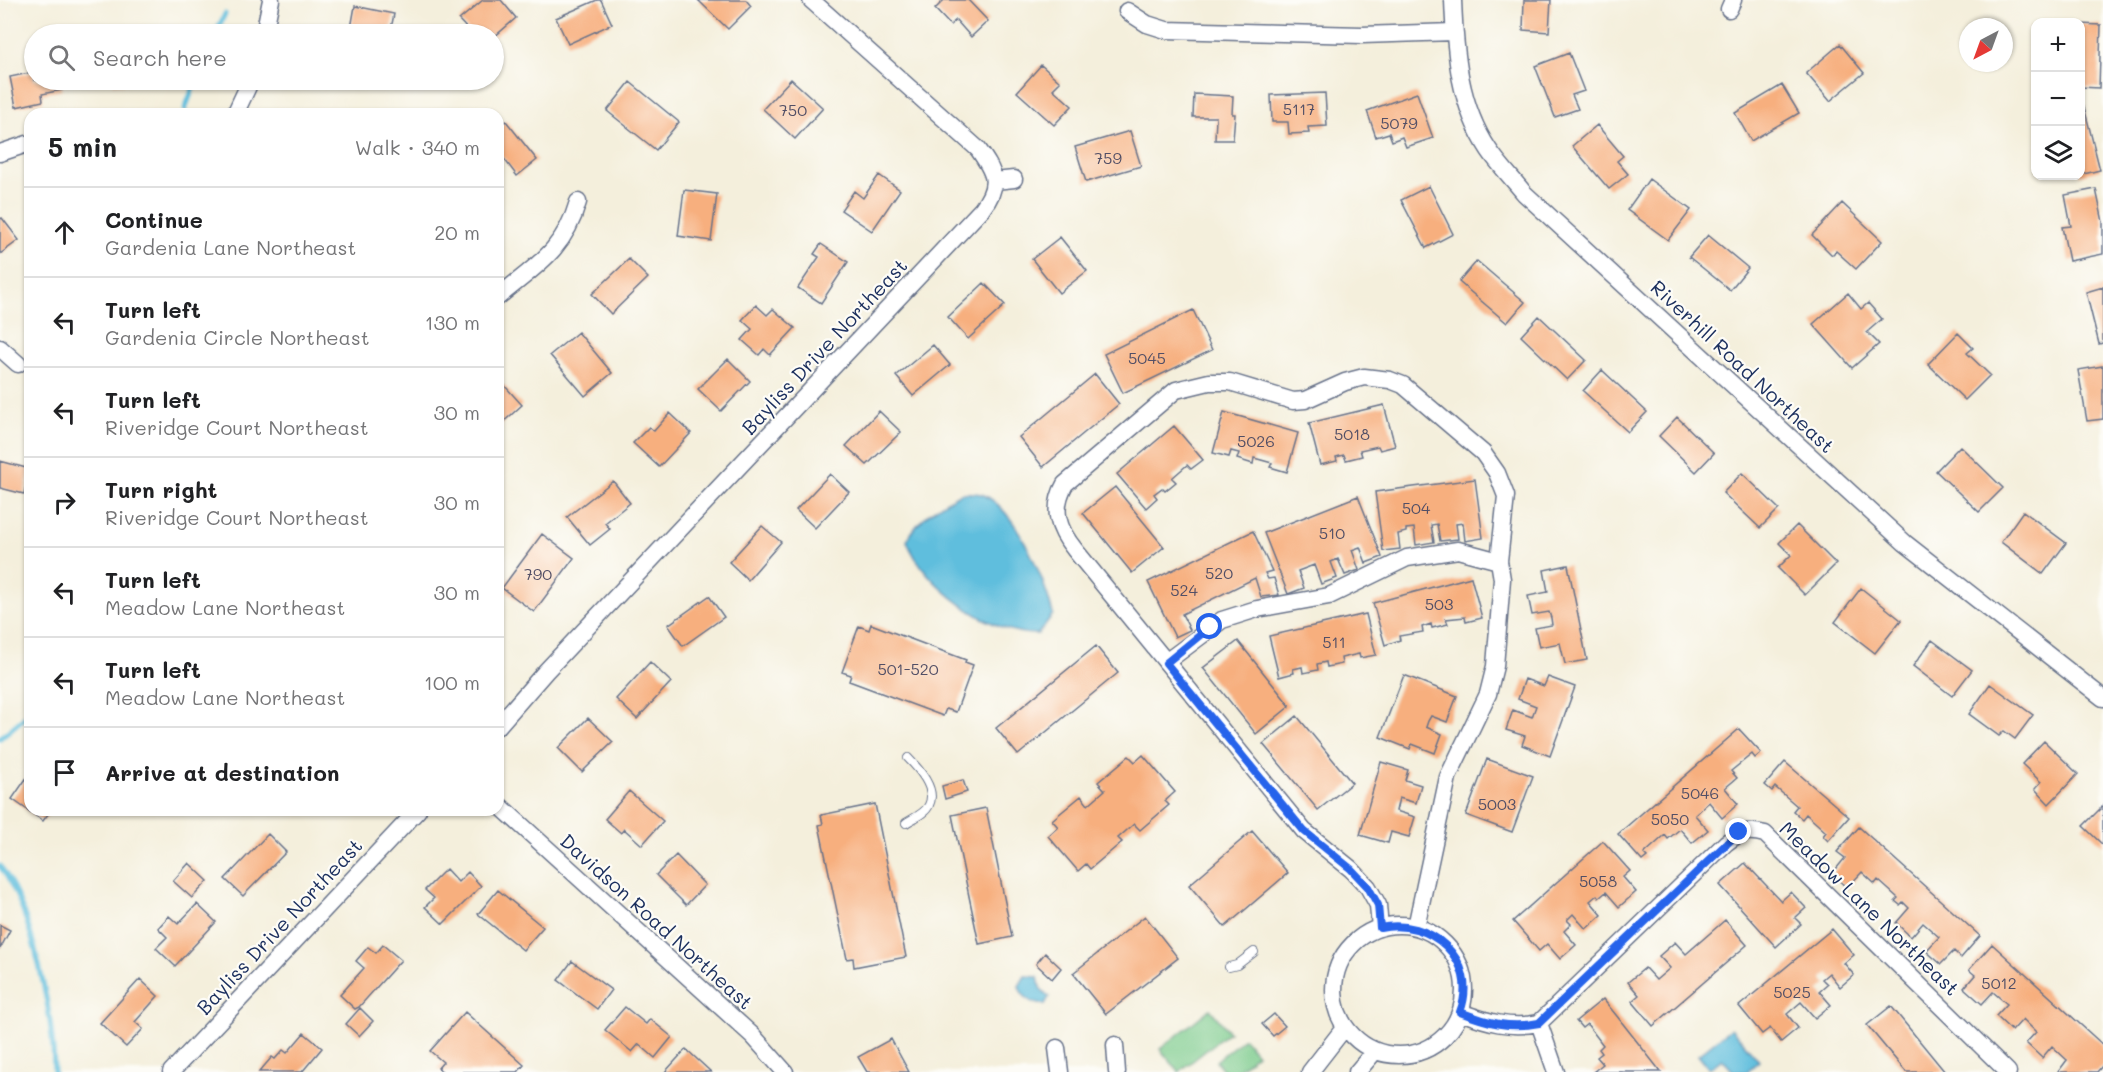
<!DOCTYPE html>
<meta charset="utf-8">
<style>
:root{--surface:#fff;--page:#f2f2f2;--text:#202124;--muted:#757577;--line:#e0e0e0}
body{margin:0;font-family:Mali,sans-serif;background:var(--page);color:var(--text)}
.controls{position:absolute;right:18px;top:18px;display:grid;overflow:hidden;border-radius:12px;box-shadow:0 2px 4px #0004}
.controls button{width:54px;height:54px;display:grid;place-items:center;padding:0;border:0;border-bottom:2px solid var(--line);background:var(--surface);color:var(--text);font:30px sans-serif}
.compass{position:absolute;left:1959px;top:18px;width:54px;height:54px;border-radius:50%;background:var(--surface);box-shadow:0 2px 4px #0004;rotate:221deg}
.stop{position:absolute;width:18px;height:18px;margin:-14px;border:4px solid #2563eb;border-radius:50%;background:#fff}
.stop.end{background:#2563eb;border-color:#fff;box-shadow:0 2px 6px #0008}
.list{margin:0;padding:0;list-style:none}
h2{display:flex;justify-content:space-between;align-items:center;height:78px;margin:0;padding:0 24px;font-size:26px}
h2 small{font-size:20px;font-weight:400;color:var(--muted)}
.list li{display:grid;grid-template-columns:39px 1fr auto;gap:18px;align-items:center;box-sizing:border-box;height:90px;padding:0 24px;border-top:2px solid var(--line)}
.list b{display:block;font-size:22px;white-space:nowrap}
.list p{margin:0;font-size:20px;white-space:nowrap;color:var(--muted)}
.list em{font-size:20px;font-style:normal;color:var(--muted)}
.icon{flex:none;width:33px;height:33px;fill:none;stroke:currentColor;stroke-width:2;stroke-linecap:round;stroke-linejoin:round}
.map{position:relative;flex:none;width:2103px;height:1072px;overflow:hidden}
.search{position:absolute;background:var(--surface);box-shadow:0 2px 4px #0004;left:24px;top:24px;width:480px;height:66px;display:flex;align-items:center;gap:15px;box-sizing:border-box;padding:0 21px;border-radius:33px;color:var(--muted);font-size:22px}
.panel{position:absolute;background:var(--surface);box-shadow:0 2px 4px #0004;left:24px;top:108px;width:480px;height:708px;border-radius:18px}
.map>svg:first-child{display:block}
.pitch{fill:#7bcb8c;stroke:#4b7d75;stroke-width:1.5}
.water{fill:#5ebedd;stroke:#3c769e;stroke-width:1.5}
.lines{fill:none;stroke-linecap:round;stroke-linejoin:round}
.stream{stroke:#5ebedd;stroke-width:5}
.building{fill:#f7af7e}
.service-casing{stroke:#67728a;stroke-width:10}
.minor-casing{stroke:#67728a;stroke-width:19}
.service{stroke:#fff;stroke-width:8}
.minor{stroke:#fff;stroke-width:16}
.route{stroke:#2563eb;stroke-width:8}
.labels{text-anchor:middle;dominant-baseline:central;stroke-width:4.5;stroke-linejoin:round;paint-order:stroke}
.number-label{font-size:16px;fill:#524f66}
.street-label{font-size:20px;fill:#1b2f5e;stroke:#fdfcf7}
</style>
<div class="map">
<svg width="2103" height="1072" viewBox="0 0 2103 1072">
<rect width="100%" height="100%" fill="#fdfcf7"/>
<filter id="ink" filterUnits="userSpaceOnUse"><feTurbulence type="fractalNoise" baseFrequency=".0167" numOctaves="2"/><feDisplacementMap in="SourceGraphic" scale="12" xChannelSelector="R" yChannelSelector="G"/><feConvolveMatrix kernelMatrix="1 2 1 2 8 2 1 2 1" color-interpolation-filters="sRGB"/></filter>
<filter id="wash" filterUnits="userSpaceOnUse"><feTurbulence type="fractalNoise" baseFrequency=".008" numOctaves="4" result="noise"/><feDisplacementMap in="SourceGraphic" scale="24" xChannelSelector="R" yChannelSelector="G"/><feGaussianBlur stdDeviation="1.35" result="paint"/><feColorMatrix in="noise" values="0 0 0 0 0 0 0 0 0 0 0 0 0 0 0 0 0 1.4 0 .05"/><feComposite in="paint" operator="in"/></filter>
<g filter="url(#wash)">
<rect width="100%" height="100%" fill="#f4efdc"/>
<!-- pitch -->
<path class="pitch" d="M1210,1009L1229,1032L1179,1072L1160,1049Z
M1244,1038L1257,1054L1235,1072H1225L1216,1061Z"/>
<!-- water -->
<path class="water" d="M961,493C968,493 978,492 984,495C1018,512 1044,579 1053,614L1038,634C991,636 923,584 907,541C918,518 939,505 961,493Z
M1025,976L1038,977L1040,988L1049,997L1045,1004C1034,1006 1022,997 1019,986Z
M1731,1028L1759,1061L1746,1072H1734L1722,1059L1709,1069L1698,1055Z"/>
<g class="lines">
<!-- stream -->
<path class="stream" d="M215,34L225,14
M185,109L196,80
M0,738L30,713
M0,866C32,909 54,1018 54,1072"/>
</g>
<g id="blocks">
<!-- building -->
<path class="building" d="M483,0H501L516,18L494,37V34H472L459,20Z
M597,0H601L612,24L568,44L556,18Z
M698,0H746L751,6L728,29Z
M944,0H968L988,21L971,37L956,20L950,25L935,9Z
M1524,0H1551L1549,32L1523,30Z
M355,6L394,14L390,34H350Z
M2080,24L2101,25L2099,88L2080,87Z
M1840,44L1864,73L1830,101L1806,73Z
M1569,53L1584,91L1572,95L1578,109L1555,117L1535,66Z
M1041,65L1060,82L1053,89L1072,106L1054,125L1017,92Z
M34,72V80H59L62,90L42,94L43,101L16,107L10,77Z
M791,79L823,108L795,139L763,109Z
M114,80H165V81L114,84Z
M630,82L679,122L656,150L607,111Z
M1782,85L1799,113L1751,141L1735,113Z
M1325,93L1327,126L1308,127L1309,133L1289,134L1288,122H1272L1271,95Z
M1417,93L1433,138L1406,147L1402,137L1392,141L1389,133L1376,137L1367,111Z
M1194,94L1233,96L1232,114H1235L1233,140H1215L1216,117H1193Z
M2080,103H2083L2100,170L2080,175Z
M506,121L537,160L517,176L502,156L498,159V127Z
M1597,125L1623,156L1617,161L1628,174L1609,189L1572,146Z
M1130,131L1141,166L1086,182L1075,147Z
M879,175L900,190L872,231L841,210L854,191L863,198Z
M1649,179L1691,210L1668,240L1627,210Z
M1429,186L1453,234L1426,248L1401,200Z
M2096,189L2103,222V254L2069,261L2062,227L2071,226L2065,195Z
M684,190L717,194L711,241L678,236Z
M1842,203L1882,241L1856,269L1836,251L1832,255L1812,235Z
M2,218L19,240L0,254V219Z
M1708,235L1748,268L1730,290L1689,257Z
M1060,237L1087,271L1059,293L1032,259Z
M821,244L848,262L821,303L798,288L819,257L814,254Z
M629,259L648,278L611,314L592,294Z
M1477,261L1525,302L1507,323L1459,282Z
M984,283L1005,305L968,339L948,317Z
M2103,287V343L2099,344L2086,292Z
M1848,293L1861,309L1868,303L1882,319L1867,332L1879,344L1852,368L1813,324Z
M756,305L767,315L773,309L795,328L770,355L764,349L759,355L742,340L752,329L742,320Z
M1193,310L1212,350L1123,393L1104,354Z
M1539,316L1586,360L1567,380L1521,336Z
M578,332L612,373L585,396L550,355Z
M1958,333L1973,348L1967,353L1990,375L1965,400L1928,364Z
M933,345L950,365L913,396L896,376Z
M728,359L750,381L721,411L698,389Z
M2103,366V419L2087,421L2078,370Z
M1602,370L1647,412L1628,432L1583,391Z
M1095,374L1119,404L1043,467L1019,437Z
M504,385L522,405L498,427V391Z
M1384,405L1395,446L1380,450L1378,446L1360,450L1362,456L1346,460L1344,455L1336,457L1337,461L1320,465L1309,423Z
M879,411L901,432L867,465L846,446Z
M1224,412L1298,433L1287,472L1270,467L1272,463L1254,458L1253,464L1237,459L1239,453L1231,451L1229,457L1213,453Z
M670,413L691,433L659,467L633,443L649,427L654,431Z
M1677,417L1714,453L1696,472L1659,436Z
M1174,426L1203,460L1191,469L1187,465L1180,471L1172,478L1176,482L1165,491L1162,488L1154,494L1157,498L1146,508L1117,474Z
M1960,446L2003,488L1979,512L1936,471Z
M0,461L30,469L24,494L0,488Z
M1742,473L1779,509L1760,528L1723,493Z
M830,474L849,492L815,528L796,510Z
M1475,479L1483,538L1465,541L1463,523L1456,524L1458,539L1440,541L1437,524L1431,525L1434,542L1416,545L1414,528L1406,529V532L1398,534L1400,549L1383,551L1375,492Z
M613,481L630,503L605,523L610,529L590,545L567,517Z
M1115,487L1164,547L1132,573L1083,513Z
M1358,496L1382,557L1366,563L1360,547L1352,550L1359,570L1345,575L1338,559L1331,562L1337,578L1321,584L1314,565L1298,571L1304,588L1288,594L1264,533Z
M2023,511L2066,543L2043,574L2001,542Z
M1797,525L1836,564L1805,595L1778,568L1791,555L1779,543Z
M762,526L781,542L748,580L729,562Z
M1253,531L1272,571L1265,573L1268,579L1274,578L1279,595L1261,597L1255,578L1182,614L1190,630L1175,637L1148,582Z
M542,534L574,558L534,612L502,588Z
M1568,565L1587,660L1565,664L1560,643L1539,647L1535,628L1552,625L1551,618L1549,612L1532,615L1528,596L1548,592L1544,570Z
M1471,577L1482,618L1466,622L1465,617L1446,619L1448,624L1432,628L1431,624L1422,627L1423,632L1399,636L1400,640L1385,645L1373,603Z
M1861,588L1901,620L1875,653L1835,622Z
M709,596L724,617L683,646L668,625Z
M1366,614L1376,655L1360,658L1359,654L1341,658L1342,664L1327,667L1326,662L1317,664L1318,670L1303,673L1302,667L1293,669L1294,673L1279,677L1269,636Z
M871,624L966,660L965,662L973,665L956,712L946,709L943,716L849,681L851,675L842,672L859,626L869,630Z
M1932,640L1972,670L1952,696L1913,666Z
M1238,641L1290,706L1256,734L1203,668Z
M1096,646L1118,673L1018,755L996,728Z
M650,662L671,682L637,719L616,699Z
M1404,675L1457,696L1447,722L1431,716L1428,721L1426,727L1442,734L1435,753L1412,744L1410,749L1380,737Z
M1548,677L1575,687L1550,756L1522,745L1525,736L1506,730L1513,710L1532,717L1536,706L1518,699L1525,679L1544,686Z
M1990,684L2033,715L2015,739L2004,731L1999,736L1969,714Z
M1297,716L1352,783L1318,810L1263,744Z
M588,718L613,742L582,772L558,748Z
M1739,729L1761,753L1755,758L1752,754L1731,771L1737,778L1725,788L1738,804L1722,818L1709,802L1695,815L1708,830L1692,843L1680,829L1668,839L1665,835L1644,854L1647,857L1642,861L1618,834Z
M2044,741L2078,774L2049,804L2035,789L2041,782L2022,764Z
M1143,755L1175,792L1165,801L1169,805L1140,830L1134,824L1118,838L1122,842L1090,869L1086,864L1078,871L1048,836L1058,827L1052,820L1081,796L1088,805L1105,790L1098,782L1129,756L1135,762Z
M1487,759L1533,776L1512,832L1466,815Z
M1381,762L1408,770L1405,780L1421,785L1416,803L1399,798L1396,811L1415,817L1409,837L1391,832L1388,843L1360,835Z
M1785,762L1849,817L1828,841L1823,836L1826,832L1806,814L1802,819L1793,811L1797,806L1775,787L1772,791L1765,785Z
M30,773V810H51L43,821L12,799Z
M963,780L967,792L945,799L942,786Z
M629,791L663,821L642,845L624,829L621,833L605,819Z
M875,804L906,957L854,967L853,958L847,959L819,825L823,824L821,815Z
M2103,806V845L2083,826Z
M986,808L1012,937L979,944L952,815Z
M1859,827L1980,936L1961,958L1954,951L1941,964L1926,951L1939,937L1923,923L1911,937L1896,923L1909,908L1903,902L1900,905L1895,901L1898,898L1878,880L1875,884L1862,872L1847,888L1832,874L1845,858L1837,852Z
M1252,831L1288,873L1225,927L1189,885Z
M268,834L286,852L243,896L225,879Z
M1603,841L1630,871L1623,877L1636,892L1619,907L1606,892L1599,898L1597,895L1590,901L1602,915L1586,929L1573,914L1567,920L1571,924L1564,931L1576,945L1560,959L1547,944L1539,951L1513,921Z
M676,855L705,885L686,905L656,875Z
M189,863L208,881L192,898L173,881Z
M1745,863L1781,901L1791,892L1806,908L1795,918L1801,924L1776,947L1720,885Z
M446,869L458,882L468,872L481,886L443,924L425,907L434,898L425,890Z
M498,890L543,927L523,950L478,914Z
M197,904L216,922L175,966L156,948L167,937L158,928L169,916L178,924Z
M1145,916L1178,958L1106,1014L1073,973Z
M1725,920L1747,945L1653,1026L1632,1001L1639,995L1628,982L1645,968L1656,980L1670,968L1659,956L1675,942L1686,954Z
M0,925L10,930L0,949Z
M1832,929L1854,955L1844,963L1854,975L1840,987L1829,973L1822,979L1827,984L1819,991L1831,1005L1815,1018L1801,1002L1787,1014L1798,1028L1781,1042L1770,1028L1762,1034L1739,1006Z
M1992,944L2103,1045V1065L2097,1072H2058L2067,1060L2052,1046L2042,1058L2026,1043L2036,1032L2023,1019L2012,1031L1996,1016L2007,1004L1993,992L1982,1004L1964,988L1975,975L1969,970Z
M383,945L401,960L359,1007L355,1009L340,995L364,968L356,961L368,947L376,953Z
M1045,953L1061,968L1052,979L1036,964Z
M572,961L611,990L597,1009L558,980Z
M140,979L158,996L135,1022L143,1029L126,1047L100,1023Z
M1603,999L1616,1015L1661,1072H1593L1603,1064L1597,1057L1602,1053L1599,1049L1603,1045L1587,1024L1582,1028L1576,1021Z
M1891,1006L1904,1022L1945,1072H1906L1867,1025Z
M625,1007L646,1024L650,1019L672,1037L655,1058L639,1044L632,1052L605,1030Z
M360,1008L373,1021L359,1036L346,1024Z
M465,1012L524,1065L518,1072H443L438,1068L443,1062L430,1051Z
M1274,1014L1285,1026L1273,1036L1262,1024Z
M304,1033L322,1048L302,1072H259L272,1057L275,1059L283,1050L287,1053Z
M891,1039L909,1072H867L858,1057Z
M686,1049L711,1072H665Z"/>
</g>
</g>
<g filter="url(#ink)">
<use href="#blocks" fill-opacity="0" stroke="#67728a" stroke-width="1.5"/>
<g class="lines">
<!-- service casing -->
<g class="service-casing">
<path id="service" d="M906,823C912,819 926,813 929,805C937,789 918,768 908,758
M1229,967L1237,965L1254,952"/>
</g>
<!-- minor casing -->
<g class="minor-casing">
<path id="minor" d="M1453,0C1455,53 1459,105 1489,150C1499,165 1513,179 1524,193L1905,543L2103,698
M1729,9L1733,0
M1127,11L1147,24L1166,30L1362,35L1454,32
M264,34L271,0
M235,114L251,80
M0,153L30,143
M995,181L1014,179
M498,297C535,266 564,251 578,202
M0,348L18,364
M1166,662L1222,620L1257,609L1329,596L1407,558L1458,550L1499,561
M498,726L546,671L982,209C1001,184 995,173 978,149L811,0
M498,804L753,1036L785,1072
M1334 990a65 65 0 1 1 130 0a65 65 0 1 1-130 0Z
M1380,928L1378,905L1368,887L1351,869L1304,831L1075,550C1058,529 1051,509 1065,484L1176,390L1209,382H1230L1293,401L1305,400L1345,382L1364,377L1390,380L1403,385L1483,453L1497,473L1506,496L1499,561L1502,579L1495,666L1488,694L1448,777L1416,927
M1460,1012C1488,1022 1510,1029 1539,1023L1726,843C1740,832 1747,829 1765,834L2008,1072
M1539,1023L1556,1072
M1115,1045L1117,1072
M1057,1048L1060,1072
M171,1072L418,810
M1310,1072L1345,1027
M1357,1072L1375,1051"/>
</g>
<!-- service -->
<use href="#service" class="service"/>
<!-- minor -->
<use href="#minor" class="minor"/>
</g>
</g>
<g class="lines" filter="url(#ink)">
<!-- route -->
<path class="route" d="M1210,627L1166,663L1304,831L1351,869L1368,887L1378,905L1380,928C1430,917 1480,960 1460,1012C1488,1023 1510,1029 1539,1023L1739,832"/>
</g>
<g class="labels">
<!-- number labels -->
<g class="number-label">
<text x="1299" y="108">5117</text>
<text x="793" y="109">750</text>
<text x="1399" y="122">5079</text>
<text x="1108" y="157">759</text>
<text x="1147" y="357">5045</text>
<text x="1352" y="433">5018</text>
<text x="1256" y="440">5026</text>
<text x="1416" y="507">504</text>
<text x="1332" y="532">510</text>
<text x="1219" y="572">520</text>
<text x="538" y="573">790</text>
<text x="1184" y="589">524</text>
<text x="1439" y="603">503</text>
<text x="1334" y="641">511</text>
<text x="908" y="668">501-520</text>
<text x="1700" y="792">5046</text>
<text x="1497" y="803">5003</text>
<text x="1670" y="818">5050</text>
<text x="1598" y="880">5058</text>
<text x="1999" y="982">5012</text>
<text x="1792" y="991">5025</text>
</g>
<!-- street labels -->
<g class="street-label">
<text transform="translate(824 346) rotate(-47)">Bayliss Drive Northeast</text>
<text transform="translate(1743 366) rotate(43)">Riverhill Road Northeast</text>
<text transform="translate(1870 908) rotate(44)">Meadow Lane Northeast</text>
<text transform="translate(657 921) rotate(42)">Davidson Road Northeast</text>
<text transform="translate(279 926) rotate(-47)">Bayliss Drive Northeast</text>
</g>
</g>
</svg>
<div class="controls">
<button>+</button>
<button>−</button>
<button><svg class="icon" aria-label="layers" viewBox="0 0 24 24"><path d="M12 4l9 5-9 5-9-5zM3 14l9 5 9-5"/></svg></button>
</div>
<svg class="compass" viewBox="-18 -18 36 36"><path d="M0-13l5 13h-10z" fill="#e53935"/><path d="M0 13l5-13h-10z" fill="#757577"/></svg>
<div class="stop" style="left:1210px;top:627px"></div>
<div class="stop end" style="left:1739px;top:832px"></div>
<div class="search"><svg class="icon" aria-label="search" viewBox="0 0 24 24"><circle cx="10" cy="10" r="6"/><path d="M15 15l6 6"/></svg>Search here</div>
<section class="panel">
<h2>5 min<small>Walk · 340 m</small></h2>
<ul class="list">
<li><svg class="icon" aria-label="ahead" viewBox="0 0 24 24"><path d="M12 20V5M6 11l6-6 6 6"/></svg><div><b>Continue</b><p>Gardenia Lane Northeast</p></div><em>20 m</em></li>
<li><svg class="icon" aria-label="left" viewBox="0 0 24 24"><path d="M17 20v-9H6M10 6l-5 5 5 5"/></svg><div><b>Turn left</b><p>Gardenia Circle Northeast</p></div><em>130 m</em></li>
<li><svg class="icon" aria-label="left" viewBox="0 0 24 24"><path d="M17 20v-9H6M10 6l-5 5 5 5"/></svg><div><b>Turn left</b><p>Riveridge Court Northeast</p></div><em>30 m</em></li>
<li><svg class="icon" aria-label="right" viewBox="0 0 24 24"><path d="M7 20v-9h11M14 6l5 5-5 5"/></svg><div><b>Turn right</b><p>Riveridge Court Northeast</p></div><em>30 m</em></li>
<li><svg class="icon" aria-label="left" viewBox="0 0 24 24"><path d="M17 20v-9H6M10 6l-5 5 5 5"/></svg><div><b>Turn left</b><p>Meadow Lane Northeast</p></div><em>30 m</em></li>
<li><svg class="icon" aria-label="left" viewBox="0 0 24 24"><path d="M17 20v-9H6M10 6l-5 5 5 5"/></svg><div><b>Turn left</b><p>Meadow Lane Northeast</p></div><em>100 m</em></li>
<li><svg class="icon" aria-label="arrive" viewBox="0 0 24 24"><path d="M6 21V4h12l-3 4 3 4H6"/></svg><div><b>Arrive at destination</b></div></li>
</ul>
</section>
</div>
